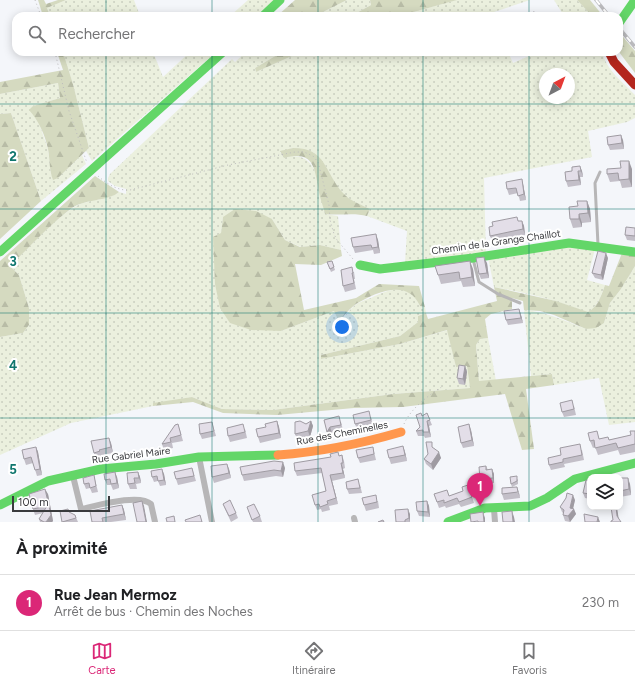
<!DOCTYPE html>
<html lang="fr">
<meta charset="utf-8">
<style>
:root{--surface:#fff;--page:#f6f6f6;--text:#202124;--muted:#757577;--line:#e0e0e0;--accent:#db2777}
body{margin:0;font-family:Figtree,sans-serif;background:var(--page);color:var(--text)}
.controls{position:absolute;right:12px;bottom:12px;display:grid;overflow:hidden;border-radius:8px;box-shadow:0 2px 10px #0003}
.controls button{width:36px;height:36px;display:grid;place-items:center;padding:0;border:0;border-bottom:1px solid var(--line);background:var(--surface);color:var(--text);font:20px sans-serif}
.compass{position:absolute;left:539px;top:68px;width:36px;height:36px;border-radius:50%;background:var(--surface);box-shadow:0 2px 10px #0003;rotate:41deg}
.scale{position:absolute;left:12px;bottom:10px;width:98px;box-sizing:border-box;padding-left:4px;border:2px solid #393a3d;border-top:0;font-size:11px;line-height:14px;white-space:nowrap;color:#393a3d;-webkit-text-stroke:3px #fff;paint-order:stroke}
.you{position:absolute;left:342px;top:327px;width:14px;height:14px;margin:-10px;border:3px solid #fff;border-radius:50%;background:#1a73e8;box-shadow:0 0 0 6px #1a73e833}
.badge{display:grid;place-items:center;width:26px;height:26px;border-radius:50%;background:var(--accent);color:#fff;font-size:13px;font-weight:700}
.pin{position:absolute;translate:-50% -33px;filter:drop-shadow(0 1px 2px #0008)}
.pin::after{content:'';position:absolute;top:21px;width:14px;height:12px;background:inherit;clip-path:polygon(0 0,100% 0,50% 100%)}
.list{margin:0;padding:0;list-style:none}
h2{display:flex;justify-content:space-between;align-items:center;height:52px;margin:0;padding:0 16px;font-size:17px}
h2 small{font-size:13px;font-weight:400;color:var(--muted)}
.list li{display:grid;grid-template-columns:26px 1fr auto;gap:12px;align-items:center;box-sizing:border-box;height:56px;padding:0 16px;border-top:1px solid var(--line)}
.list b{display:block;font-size:15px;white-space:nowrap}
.list p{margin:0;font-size:13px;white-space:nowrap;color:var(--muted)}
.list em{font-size:13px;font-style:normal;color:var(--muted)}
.icon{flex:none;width:22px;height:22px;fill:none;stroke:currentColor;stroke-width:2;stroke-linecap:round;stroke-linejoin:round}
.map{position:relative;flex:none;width:635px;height:522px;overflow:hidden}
.search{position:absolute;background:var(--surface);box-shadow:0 2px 10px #0003;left:12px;right:12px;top:12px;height:44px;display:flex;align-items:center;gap:10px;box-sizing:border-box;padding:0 14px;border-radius:12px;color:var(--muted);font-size:15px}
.sheet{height:108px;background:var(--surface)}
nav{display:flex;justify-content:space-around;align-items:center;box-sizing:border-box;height:56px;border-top:1px solid var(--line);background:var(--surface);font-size:11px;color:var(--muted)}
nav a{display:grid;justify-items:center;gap:2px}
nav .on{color:var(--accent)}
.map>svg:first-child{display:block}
.grass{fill:url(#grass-dots);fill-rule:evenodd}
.forest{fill:url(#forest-firs)}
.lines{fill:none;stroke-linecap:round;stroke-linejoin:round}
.path{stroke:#bcbbbd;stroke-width:1;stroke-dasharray:1 3;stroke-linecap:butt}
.lane{stroke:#b7b6b7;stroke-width:3}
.street{stroke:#b7b6b7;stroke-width:6}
.fast{stroke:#63d668;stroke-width:9}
.slow{stroke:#ff974d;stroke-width:9}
.jam{stroke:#b3261e;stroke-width:9}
.rail-casing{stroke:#bababd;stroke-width:3.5}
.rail{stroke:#fff;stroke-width:2;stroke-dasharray:6;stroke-linecap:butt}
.wall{fill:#c3bfc8}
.shaded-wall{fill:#9f9ba2}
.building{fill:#e3dee8;stroke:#9f9ba2}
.grid{fill:none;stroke:#0f766e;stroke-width:1;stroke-opacity:0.55}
.labels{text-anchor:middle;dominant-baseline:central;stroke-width:4;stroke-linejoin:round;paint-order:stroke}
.street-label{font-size:10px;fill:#393a3d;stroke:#fff}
.grid-label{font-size:13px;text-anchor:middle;font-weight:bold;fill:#0f766e;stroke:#fff;stroke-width:4;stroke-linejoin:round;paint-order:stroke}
</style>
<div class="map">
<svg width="635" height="522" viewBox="0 0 635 522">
<defs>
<pattern id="grass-dots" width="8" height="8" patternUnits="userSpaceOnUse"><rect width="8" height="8" fill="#ebf0de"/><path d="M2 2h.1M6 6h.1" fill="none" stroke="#cacfbf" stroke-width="1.8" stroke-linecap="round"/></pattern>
<pattern id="forest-firs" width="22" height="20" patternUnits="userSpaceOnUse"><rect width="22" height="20" fill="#d5dac0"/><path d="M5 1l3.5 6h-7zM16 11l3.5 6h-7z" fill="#b8bca6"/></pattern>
</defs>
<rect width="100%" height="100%" fill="#f4f6fa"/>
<!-- grass -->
<path class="grass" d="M66,0H134L140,16H50L47,8Z
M248,0H274L256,16H230Z
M347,0H370L371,5L351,16H315Z
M456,0H530L494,12L495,16H372L376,14L410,13Z
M554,0H577L592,16H564Z
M63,52H153L163,77L190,52H216L92,161L86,151L89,148L73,84Z
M246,52H282L255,68L256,72L301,52H508L513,63L538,52H602C607,71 622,81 635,95V118L627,122L588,131L592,157L484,178L486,255L405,263L407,231L367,216L370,209L352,201L344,195L336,185L325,165L314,153L293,148L280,152L284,157C320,149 319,188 325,214L338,216L341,250L320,245L301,247L285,240L272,219L223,217L221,233L281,331L334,311L339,322C344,316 349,311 354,306C359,302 365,300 371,298C389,289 410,281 420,306L425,307L426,313L418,316V322L400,336L321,355V359L400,344L448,330L456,367L467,366L470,388L393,394L273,410L222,409L192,397L153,404V406L71,423L0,455V337L23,333L29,325V308L19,275L10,266C28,249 53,220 73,208C86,199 109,200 119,192L126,194V189L115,186L108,181V178L110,174L232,59L235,62ZM545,74H569V98H545Z
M58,83L60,98L33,106L48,149L51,174L58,178L82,155L86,164L41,201L11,113L0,114V94Z
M567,246L595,249L587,280L605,285L600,298L591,312C584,313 577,309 570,306C546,297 520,292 494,287L488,257Z
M635,266V422L609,425L599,378L554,385L552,374L531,376L524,310C547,312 565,321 586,329L604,323L610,303L621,289Z
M488,338L496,381H479L476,345L480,339Z"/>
<!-- forest -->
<path class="forest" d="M38,0H44L46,4L58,0H66L47,8L50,16H43Z
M295,0H347L315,16H277Z
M370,0H457L410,13L351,16L371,5Z
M577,0H590L603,16H592Z
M619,32L635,51V73L619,52Z
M57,52H63L73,84L89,148L58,178L53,180C49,170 50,160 48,149C45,135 39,121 29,110L33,106L60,98L58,83L0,94V82L63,70Z
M282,52H301L256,72L255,68Z
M11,113L41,201L0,239V114Z
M293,148C327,148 324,172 343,193C350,201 360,204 370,209L367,216C353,212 339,216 325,214C323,205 319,196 318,186C314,164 311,151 284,158L280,151Z
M95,176L119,192C109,201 85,199 72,208C50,224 30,247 10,266L19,275L29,308V325L23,333L0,337V261Z
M235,209L256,211L272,219L285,240L300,247L320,245L341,250L342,256L321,265L295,264L304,310L356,298L379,284L419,286L425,307L420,306C408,278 376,292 356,304C350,308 344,316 339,322L334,311L281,331L251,330L230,323L220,308L215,284L213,237L221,233L223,217Z
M622,253L635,254V266L621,289L610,303L604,323L596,328L586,329L554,315L540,311L524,310L523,301L512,298V309L491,314L485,319L488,338L480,339L476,345L479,381L552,374L554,385L526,389L534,449L522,450L505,394L403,407L354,408L277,415L223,413L193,402L153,406V403L192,397L222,409L273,410L393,394L470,388L467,366L456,367L447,330L400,344L321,359V355L400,336L418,322V316L426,313L428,319L497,301L494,287L556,301L588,312C597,308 602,294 605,285L609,286Z"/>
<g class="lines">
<!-- path -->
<path class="path" d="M35,0L41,16
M55,52L69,111L87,163
M98,176C107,184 118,191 130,190L228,165L295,152H304L313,156L318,162L329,205L330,220L334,234L337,240L353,259
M404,424C411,408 429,395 443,386"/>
<!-- lane -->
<path class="lane" d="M598,245L595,183L600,172
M473,259L479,282L498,294L520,303"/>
<!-- street -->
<path class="street" d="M199,457L212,522
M73,476L81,509C96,506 139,493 151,504L155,522
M494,509L495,522
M354,518L355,522"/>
<!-- fast -->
<path class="fast" d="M263,16L280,0
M619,23L635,0
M0,252L223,52
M360,265L380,269L473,258L569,243L635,252
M0,505L48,481L101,469L156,464L199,457L278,455
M448,522L485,508L530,506L547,498L575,479L635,463"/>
<!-- slow -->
<path class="slow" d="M278,455C320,452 360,444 401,432"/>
<!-- jam -->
<path class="jam" d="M609,52L614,62L635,85"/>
<!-- rail casing -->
<g class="rail-casing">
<path id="rail" d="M596,0L609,16
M619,28L635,47"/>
</g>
<!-- rail -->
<use href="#rail" class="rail"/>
</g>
<!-- wall -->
<path class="wall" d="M623,140L624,149L610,150L608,145Z
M621,168L632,169V187L622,188L620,181L610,182L607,174Z
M582,171L583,177H580L581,185L568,187L566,181L565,172Z
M523,184L526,200L520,201L518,193L509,195L507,189Z
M587,201L590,209L591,222L582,223V227L573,228L570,219L578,206Z
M522,221L524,226L525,235L492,241L490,236L493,226Z
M635,228V241L627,240L625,235Z
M378,240L380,253L374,254L373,250L355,253L353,247Z
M608,258L603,280L595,278L592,273Z
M332,261L335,270L331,272L327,262Z
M487,263L489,278L481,279L479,274Z
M435,266L473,269L475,286L463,287L461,281L441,284Z
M341,270L354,272L355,279H354L356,289L345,292L343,286Z
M519,309L521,315L523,323L508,325L506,320Z
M465,366L467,372L465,385L459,384L457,378Z
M574,406L576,415L564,417L562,412Z
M427,413L432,425L429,426L431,437L425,438L424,436H418L416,431L420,427L422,416Z
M371,417L373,426L357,429L355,424Z
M324,420L341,422L343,430L332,433L329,437Z
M277,421L279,427L281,438L260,443L258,437L266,427Z
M311,421L313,426L310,437L297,439L295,434L306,424Z
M212,422L216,436L202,439L200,434Z
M178,424L180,430L183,441L172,443L173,448L164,450L162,444Z
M245,429L247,438L230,442L228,436Z
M471,430L474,446L463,448L461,443Z
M635,431V452L620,455L618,450L598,455L595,447L593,448L590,441L608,437L609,440L631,435Z
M111,443L113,453L101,455L102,457L96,458L94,453Z
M403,446L405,452L407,461L391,464L389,458Z
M36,447L38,452L42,475L37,476L33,463L26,465L24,459Z
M373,447L376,460L360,463L358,458Z
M434,448L441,458L433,470L426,464L424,459Z
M582,450L584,460L564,464L565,467L551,470L549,465L561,455Z
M342,455L344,461L345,468L343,469L345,478L332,481L338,504L329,506L330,510L322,512L321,509L317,510L315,505L326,491L322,473L297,476L295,471Z
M486,466L488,470L492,469L494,474V483L482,484L480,479Z
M192,468L196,481L178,485L176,479Z
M285,468L283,477L276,476L244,481L242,475Z
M229,469L231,478L214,483L212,477Z
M138,472L140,477L141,483L136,484L137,489H130L128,484Z
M164,474L166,485L160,486L158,481L154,482L152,477Z
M94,475L98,492L92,493L90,488L86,489L84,484Z
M117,477L119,488L113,490L111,485H107L105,480Z
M620,478L630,484L631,495L620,497Z
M518,479V484L512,487L511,484Z
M590,481V499L585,498L583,493Z
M360,485L362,493L349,494L347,489Z
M468,485L474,503L461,507L459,504L446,508L445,506L439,508L434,494L449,496L463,491Z
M502,488L519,493L520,498L504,500L502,494Z
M48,494L53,521L52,522H40L39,519L43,513L35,515L33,509Z
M575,500L573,508L576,514L570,522L565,521L563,515V513L562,512L560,507Z
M378,501L379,508L366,511L364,505Z
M427,501L429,506L430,517L419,516L417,511Z
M223,504L236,513L238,518L231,522L225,509Z
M122,505L124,510L126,520L111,522H92Z
M247,507L260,516L262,522H253Z
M60,511L75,515L78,522H63Z
M410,514V522H396Z"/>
<!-- shaded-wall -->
<path class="shaded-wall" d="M621,135L623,140L624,149L622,143Z
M629,161L632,169V187L629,179Z
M580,166L582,171L583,177L581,171Z
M578,171L580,177L581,185L579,180Z
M522,179L523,184L526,200L524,194Z
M587,201L590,209L591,222L588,213Z
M579,214L582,223V227L579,219Z
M522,221L524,226L525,235L523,229Z
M376,234L378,240L380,253L378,247Z
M606,253L608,258L603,280L601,275Z
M484,257L487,263L489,278L487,273Z
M470,261L473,269L475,286L472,277Z
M519,309L521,315L523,323L521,318Z
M465,366L467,372L465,385L463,379Z
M277,421L279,427L281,438L279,433Z
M311,421L313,426L310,437L308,431Z
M427,421L429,426L431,437L429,432Z
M469,424L471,430L474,446L472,440Z
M330,427L332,433L329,437L327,432Z
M109,438L111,443L113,453L111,447Z
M403,446L405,452L407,461L405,455Z
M36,447L38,452L42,475L40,469Z
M439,452L441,458L433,470L431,464Z
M283,462L285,468L283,477L281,471Z
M341,463L343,469L345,478L343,473Z
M227,464L229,469L231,478L229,473Z
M162,469L164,474L166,485L164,480Z
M492,469L494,474V483L493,478Z
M115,472L117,477L119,488L117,483Z
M138,472L140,477L141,483L139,478Z
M330,475L332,481L338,504L336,498Z
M628,478L630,484L631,495L629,489Z
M517,487L519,493L520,498L518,492Z
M45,489L48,494L53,521L52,522H46L51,515Z
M573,495L575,500L573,509H574L576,514L570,522L568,516Z
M142,501L144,506L147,522H146Z
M427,501L429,506L430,517L428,512Z
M122,505L124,510L126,520L124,514Z
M616,507H617L619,521L617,516Z
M408,509L410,514V522L409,518Z
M512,511L514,517L515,522H513Z
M483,512L485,518V522H484Z
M598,517L600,522H597Z"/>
<!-- building -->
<path class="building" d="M533,12L553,16H532Z
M621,135L622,143L608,145L607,137Z
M620,161H629V179L619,180L618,173L607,174V169L621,168Z
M580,166L581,171H578L579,180L566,181L565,172L572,171V167Z
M522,179L524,194L518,196L516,188L507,189L506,182Z
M577,201H587L588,213L579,214V219H570L569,207L578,206Z
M517,217L518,221H522L523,229L490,236L489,227L493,226L492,222Z
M626,227L635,228V236L625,235Z
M376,234L378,247L372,248L371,245L353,247L351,238Z
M598,251L606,253L601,275L592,273Z
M484,257L487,273L479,274L476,258Z
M332,261L334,267L330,269L327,262Z
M470,261L472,277L460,279L459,272L438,275L435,266Z
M352,267L353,273H352L354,283L343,286L341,270Z
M519,309L521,318L506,320L504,311Z
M459,365L465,366L463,379L457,378Z
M572,400L574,409L562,412L560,403Z
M369,411L371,420L355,424L353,415Z
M421,413L422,416L427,413L430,420L427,421L429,432H423V430L416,431L420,427L416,415Z
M339,416L341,425L330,427L327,432L324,420Z
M277,421L279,433L258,437L256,429L266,427L265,424Z
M300,421L306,424L311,421L308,431L295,434V422Z
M212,422L214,431L200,434L199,424Z
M178,424L181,435L170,438L171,442L162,444L175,425Z
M243,424L245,432L228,436L227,428Z
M469,424L472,440L461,443L458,427Z
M597,431L599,439L608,437L609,440L631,435L630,431H635V444L618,448L616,443L595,448L594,440L590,441L588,433Z
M109,438L111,447L99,450L100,451L94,453L91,441Z
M426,442H432V447L439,452L431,464L424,459L428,454Z
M580,444L582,455L563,459V462L549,465L548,458L561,455L560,448Z
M403,446L405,455L389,458L387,450Z
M36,447L40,469L35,470L31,457L24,459L22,450Z
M373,447L374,454L358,458L356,450Z
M338,452L339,456L342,455L343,463H341L343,473L330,475L336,498L327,501L328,504L320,507L319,504L315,505L312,495L326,491L321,468L295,471L294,463L331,457L330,454Z
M274,461L283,462L281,471L274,470L242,475L240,467Z
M227,464L229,473L212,477L211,466Z
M486,466V470L492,469L493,478L480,479L479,467Z
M192,468L194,476L176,479L174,472Z
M162,469L164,480L158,481L157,476L152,477L151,471Z
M115,472L117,483L111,484L110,479L105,480L104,474Z
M138,472L139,478H134L135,483L128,484L127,473Z
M94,475L96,486L90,488L89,483L84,484L83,478Z
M517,476V481L511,484L510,477Z
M620,478H628L629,489L620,491Z
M358,479L360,488L347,489L346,482Z
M586,480L590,481V494L583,493Z
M468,485L472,497L459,502L457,498L444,503V500L437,502L434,494L447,490L449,496L463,491L462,487Z
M517,487L518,492L502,494V488Z
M45,489L51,515L46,522H44L39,519L47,506L33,509L29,494Z
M567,493L573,495L570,508L574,509L568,516L563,515L564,510L560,507L566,498Z
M376,495L377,502L364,505L362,498Z
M230,500L236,513L229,516L223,504Z
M142,501L146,522H137L133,503Z
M427,501L428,512L417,511L416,502Z
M254,504L260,516L252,520L247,507Z
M122,505L124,514L102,518L103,522H92L90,511Z
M611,507H616L617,516L621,522H611V521L613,520Z
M68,509L69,512L75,515L76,518L62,522L60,511Z
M408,509L409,518L405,520V522H396L395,510Z
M512,511L513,522H503L502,512Z
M483,512L484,522H478V521L471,522L470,514Z
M584,514L598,517L597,522H585Z
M200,515L202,522H186L185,520Z
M174,516L175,522H167L166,518Z
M383,520L384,522H378Z"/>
<!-- grid -->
<path class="grid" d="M106,0V16M212,0V16M318,0V16M423,0V16M529,0V16M106,52V522M212,52V522M318,52V522M423,52V522M529,52V522M0,104H635M0,209H635M0,313H635M0,418H635"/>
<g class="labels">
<!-- street labels -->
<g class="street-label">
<text transform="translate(496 242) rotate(-8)">Chemin de la Grange Chaillot</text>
<text transform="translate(342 433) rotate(-11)">Rue des Cheminelles</text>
<text transform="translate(131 455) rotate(-7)">Rue Gabriel Maire</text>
</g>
</g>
<g class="grid-label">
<text x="13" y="161">2</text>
<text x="13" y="266">3</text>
<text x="13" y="370">4</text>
<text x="13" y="474">5</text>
</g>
</svg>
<div class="controls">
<button><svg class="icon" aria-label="layers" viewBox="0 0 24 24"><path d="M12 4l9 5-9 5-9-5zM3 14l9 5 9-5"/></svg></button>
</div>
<svg class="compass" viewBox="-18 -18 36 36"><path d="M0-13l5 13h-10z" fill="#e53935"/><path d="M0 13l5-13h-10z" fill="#757577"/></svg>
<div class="scale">100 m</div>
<div class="you"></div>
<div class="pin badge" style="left:480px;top:506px">1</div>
<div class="search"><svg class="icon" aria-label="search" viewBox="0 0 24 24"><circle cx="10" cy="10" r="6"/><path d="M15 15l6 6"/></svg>Rechercher</div>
</div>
<section class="sheet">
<h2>À proximité<small></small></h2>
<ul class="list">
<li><span class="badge">1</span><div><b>Rue Jean Mermoz</b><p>Arrêt de bus · Chemin des Noches</p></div><em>230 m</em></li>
</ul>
</section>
<nav>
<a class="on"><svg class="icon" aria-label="map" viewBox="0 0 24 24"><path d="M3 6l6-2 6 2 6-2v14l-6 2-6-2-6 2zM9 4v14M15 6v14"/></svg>Carte</a>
<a><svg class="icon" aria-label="directions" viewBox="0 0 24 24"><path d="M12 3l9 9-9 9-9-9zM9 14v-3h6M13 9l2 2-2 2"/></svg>Itinéraire</a>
<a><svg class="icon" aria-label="saved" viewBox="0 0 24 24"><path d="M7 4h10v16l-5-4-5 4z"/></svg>Favoris</a>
</nav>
